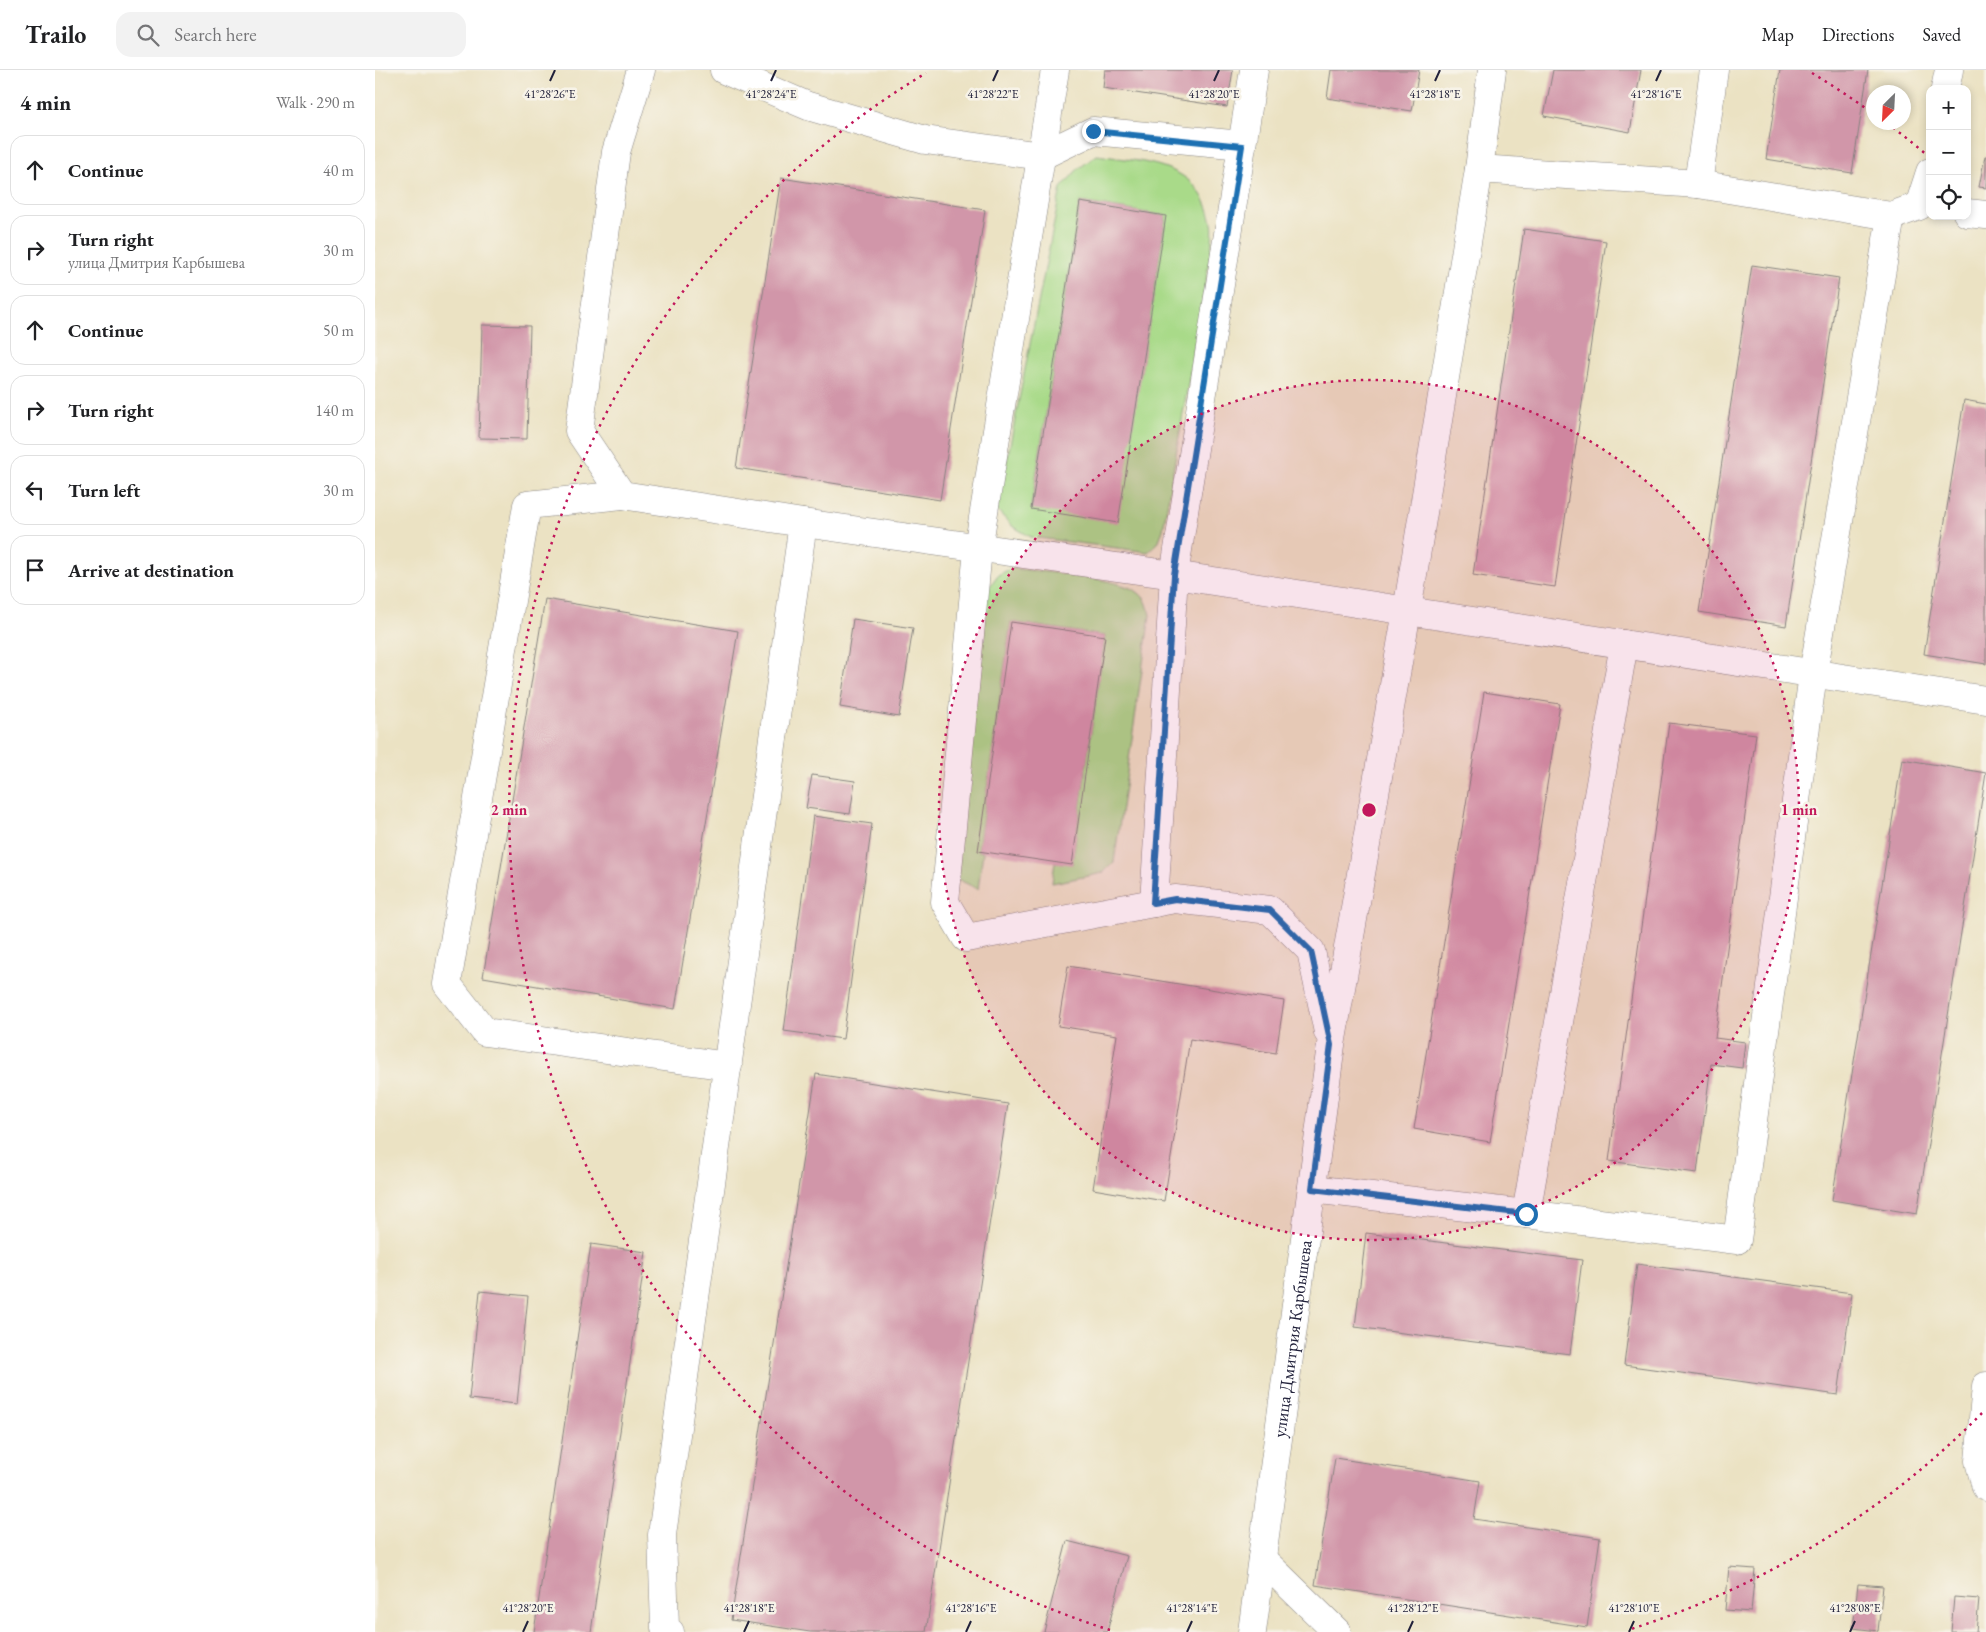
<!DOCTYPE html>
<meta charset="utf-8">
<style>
:root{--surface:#fff;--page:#f2f2f2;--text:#202124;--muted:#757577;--line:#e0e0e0}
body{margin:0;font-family:"EB Garamond",serif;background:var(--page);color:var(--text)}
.controls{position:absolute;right:15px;top:15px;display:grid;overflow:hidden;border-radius:10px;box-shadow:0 2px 8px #0003}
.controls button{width:45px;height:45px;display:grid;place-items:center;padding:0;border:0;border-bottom:1px solid var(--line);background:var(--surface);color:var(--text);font:25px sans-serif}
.compass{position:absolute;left:1491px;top:15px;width:45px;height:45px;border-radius:50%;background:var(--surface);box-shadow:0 2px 8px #0003;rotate:204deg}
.stop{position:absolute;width:15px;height:15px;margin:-11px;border:4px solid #1f6fb2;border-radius:50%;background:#fff}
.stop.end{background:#1f6fb2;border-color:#fff;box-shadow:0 1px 5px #0008}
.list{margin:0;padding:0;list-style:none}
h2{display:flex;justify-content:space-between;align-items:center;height:65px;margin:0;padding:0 20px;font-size:21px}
h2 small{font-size:16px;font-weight:400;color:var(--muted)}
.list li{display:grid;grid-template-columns:32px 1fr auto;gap:15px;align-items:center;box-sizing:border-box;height:70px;margin:0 10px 10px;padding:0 10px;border:1px solid var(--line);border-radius:15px}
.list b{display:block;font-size:19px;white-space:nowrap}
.list p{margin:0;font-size:16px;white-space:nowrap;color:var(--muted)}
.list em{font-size:16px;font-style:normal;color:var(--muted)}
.icon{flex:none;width:28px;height:28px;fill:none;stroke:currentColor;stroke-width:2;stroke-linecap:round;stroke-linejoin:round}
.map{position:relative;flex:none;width:1611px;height:1562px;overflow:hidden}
header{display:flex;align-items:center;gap:30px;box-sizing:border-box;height:70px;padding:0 25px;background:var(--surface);border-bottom:1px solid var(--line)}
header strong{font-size:24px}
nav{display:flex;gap:28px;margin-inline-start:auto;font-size:18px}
.search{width:350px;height:45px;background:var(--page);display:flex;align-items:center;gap:12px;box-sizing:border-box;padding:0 18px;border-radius:15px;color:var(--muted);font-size:19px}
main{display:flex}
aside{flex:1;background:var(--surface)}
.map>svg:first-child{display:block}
.green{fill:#a9da89;stroke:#667e62;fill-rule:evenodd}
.building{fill:#d196a9}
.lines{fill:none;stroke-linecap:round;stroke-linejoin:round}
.minor-casing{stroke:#86827f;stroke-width:29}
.minor{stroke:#fff;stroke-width:28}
.route{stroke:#1f6fb2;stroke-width:6}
.ticks{fill:none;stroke:#22223b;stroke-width:2}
.ring{fill:none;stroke:#c2185b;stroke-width:2.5;stroke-dasharray:2.5 5}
.labels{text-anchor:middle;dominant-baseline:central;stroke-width:5;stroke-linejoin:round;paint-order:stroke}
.street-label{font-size:18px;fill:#22223b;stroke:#f7f3e8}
.ticks-label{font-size:12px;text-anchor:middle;fill:#22223b;stroke:#f7f3e8;stroke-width:5;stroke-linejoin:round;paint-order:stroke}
.centre{fill:#c2185b;stroke:#f7f3e8;stroke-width:2.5}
.ring-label{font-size:15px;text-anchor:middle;font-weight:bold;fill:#c2185b;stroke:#f7f3e8;stroke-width:5;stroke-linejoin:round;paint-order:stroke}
</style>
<header>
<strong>Trailo</strong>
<div class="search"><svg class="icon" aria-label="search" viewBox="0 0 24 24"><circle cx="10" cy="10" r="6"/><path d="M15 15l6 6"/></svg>Search here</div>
<nav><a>Map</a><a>Directions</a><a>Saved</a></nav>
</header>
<main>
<aside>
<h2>4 min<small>Walk · 290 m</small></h2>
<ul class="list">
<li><svg class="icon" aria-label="ahead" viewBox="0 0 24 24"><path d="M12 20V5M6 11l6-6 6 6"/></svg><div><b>Continue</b></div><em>40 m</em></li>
<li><svg class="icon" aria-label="right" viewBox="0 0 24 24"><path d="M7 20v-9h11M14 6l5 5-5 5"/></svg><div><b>Turn right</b><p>улица Дмитрия Карбышева</p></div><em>30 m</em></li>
<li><svg class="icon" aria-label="ahead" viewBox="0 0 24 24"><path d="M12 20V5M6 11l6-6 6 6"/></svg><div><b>Continue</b></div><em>50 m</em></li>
<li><svg class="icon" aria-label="right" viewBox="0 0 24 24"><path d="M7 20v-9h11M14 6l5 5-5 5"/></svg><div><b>Turn right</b></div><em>140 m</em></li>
<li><svg class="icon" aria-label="left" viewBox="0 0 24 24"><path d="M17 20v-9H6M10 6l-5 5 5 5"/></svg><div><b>Turn left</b></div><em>30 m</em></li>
<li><svg class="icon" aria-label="arrive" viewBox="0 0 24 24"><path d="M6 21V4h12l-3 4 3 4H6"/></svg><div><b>Arrive at destination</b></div></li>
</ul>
</aside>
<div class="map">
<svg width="1611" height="1562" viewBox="0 0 1611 1562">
<rect width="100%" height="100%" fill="#f7f3e8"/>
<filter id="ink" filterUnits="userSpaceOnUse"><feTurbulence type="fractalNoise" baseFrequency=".02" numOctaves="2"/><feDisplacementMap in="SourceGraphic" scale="10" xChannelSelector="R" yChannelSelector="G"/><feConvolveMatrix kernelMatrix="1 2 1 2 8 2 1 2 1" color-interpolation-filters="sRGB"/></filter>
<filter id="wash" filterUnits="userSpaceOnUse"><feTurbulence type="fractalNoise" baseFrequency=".0096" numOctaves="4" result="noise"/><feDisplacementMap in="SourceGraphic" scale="20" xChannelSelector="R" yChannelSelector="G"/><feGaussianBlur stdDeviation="1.12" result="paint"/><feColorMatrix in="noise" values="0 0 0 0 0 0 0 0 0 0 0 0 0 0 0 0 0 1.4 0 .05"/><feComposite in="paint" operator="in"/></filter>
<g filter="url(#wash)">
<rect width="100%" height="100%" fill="#ebe2c3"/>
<!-- green -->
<path class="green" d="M722,85C773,93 825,92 837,153C839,163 836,177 835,187L788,460L783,473L773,482L656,467L637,456L622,440L686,118L703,99ZM705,132L791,146L742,452L656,438Z
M637,498C664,502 747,507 765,524C772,530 773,537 775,545L739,792L728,803L677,813L680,792L697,794L730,566L636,552L603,781L608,782L603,819L576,806L569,762L614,517L623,505Z"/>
<g id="blocks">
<!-- building -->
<path class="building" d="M730,0H858L852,37L728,18Z
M956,0H1044L1037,41L952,28Z
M1178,0H1266L1255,62L1169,46Z
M1405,0H1493L1477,103L1391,89Z
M1610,86H1611V118L1604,117Z
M406,108L610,140L565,430L361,398Z
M705,132L791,146L743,453L656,439Z
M1149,159L1231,171L1180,517L1098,505Z
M1377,195L1464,208L1411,556L1324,542Z
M107,255L155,256L152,369L104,368Z
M1589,330L1611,334V594L1549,584Z
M170,529L363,561L300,939L108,907Z
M478,549L538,558L524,647L465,637Z
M636,552L730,566L697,795L603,781Z
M1109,622L1185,634L1115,1072L1039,1059Z
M1294,653L1381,664L1340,968L1370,972L1367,998L1336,994L1322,1103L1234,1091Z
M1527,689L1611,703L1542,1144L1457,1130Z
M437,705L480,711L475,744L431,738Z
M438,746L497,754L468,969L409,961Z
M693,896L909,931L901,983L815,969L789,1131L718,1119L742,965L683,956Z
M441,1004L633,1034L551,1562H435L356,1550Z
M991,1163L1207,1190L1195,1284L980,1257Z
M216,1174L271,1182L216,1562H159Z
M1262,1194L1477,1223L1463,1325L1249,1295Z
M105,1221L153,1226L142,1334L94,1329Z
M960,1388L1105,1411L1099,1449L1225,1468L1212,1557L940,1515Z
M692,1471L752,1486L732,1562H669Z
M1354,1497L1380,1499L1376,1542L1350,1540Z
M1483,1514L1508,1516L1503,1561L1478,1558Z
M1579,1527L1604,1529L1601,1562H1576Z"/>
</g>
</g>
<g filter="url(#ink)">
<use href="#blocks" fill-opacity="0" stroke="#86827f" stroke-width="1"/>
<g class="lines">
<!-- minor casing -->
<g class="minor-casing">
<g id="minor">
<path d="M266,0L241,82L204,361L247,425L428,453L287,1465L290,1558L295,1562"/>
<path d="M349,0L433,36L550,70L666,86L718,61L867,75"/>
<path d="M680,0L603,479L570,832L591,868L800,829L895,840L936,881L953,962"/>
<path d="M1570,19L1574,0"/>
<path d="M1104,99L1117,0"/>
<path d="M1323,114L1339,0"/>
<path d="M1592,143L1611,145"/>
<path d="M247,425L152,435L72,914L110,962L353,996"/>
<path d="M428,453L799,505L1611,630"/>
<path d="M1249,574L1151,1144L1362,1170L1438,604L1516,146L1544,136L1555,102"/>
<path d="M779,833L799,505L879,0"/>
<path d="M937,1119L1151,1144"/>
<path d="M1611,1316L1604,1391L1611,1417"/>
<path d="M887,1489L962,1562"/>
<path id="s1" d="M877,1562L956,975L1032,541L1104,99L1323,114L1516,146"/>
</g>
</g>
<!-- minor -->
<use href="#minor" class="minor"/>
</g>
</g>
<g class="lines" filter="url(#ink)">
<!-- route -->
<path class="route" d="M718,61L867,76L799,505L778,833L800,829L895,840L936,881L956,975L937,1119L1151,1144"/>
</g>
<!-- ticks -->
<path class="ticks" d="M175,11L180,0M396,11L401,0M618,11L623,0M839,11L844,0M1060,11L1065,0M1281,11L1286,0M148,1562L153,1551M369,1562L374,1551M591,1562L596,1551M812,1562L817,1551M1033,1562L1038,1551M1254,1562L1259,1551M1475,1562L1480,1551"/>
<!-- distance rings -->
<circle cx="994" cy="740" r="430" fill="#c2185b" fill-opacity=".12"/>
<g class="ring">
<circle cx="994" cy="740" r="430"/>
<path d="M1607 1343A860 860 0 0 1 1253 1560M735 1560A860 860 0 0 1 551 3M1437 3A860 860 0 0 1 1493 40M1512 53A860 860 0 0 1 1553 86"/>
</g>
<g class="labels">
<!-- street labels -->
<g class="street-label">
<text stroke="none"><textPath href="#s1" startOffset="296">улица Дмитрия Карбышева</textPath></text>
</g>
</g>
<g class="ticks-label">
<text x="175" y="28">41°28'26"E</text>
<text x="396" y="28">41°28'24"E</text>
<text x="618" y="28">41°28'22"E</text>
<text x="839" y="28">41°28'20"E</text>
<text x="1281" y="28">41°28'16"E</text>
<text x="1060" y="28">41°28'18"E</text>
<text x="153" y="1542">41°28'20"E</text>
<text x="374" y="1542">41°28'18"E</text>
<text x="596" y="1542">41°28'16"E</text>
<text x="817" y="1542">41°28'14"E</text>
<text x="1038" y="1542">41°28'12"E</text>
<text x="1259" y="1542">41°28'10"E</text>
<text x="1480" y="1542">41°28'08"E</text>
</g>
<circle cx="994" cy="740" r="8" class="centre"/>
<g class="ring-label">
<text x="1424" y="745">1 min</text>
<text x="134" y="745">2 min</text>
</g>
</svg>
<div class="controls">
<button>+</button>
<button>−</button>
<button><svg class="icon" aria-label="locate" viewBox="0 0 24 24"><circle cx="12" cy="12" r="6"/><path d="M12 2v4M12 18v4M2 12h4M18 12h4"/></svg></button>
</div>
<svg class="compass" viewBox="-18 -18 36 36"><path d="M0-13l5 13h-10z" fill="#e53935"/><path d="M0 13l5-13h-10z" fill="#757577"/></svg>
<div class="stop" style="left:1151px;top:1144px"></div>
<div class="stop end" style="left:718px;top:61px"></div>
</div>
</main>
